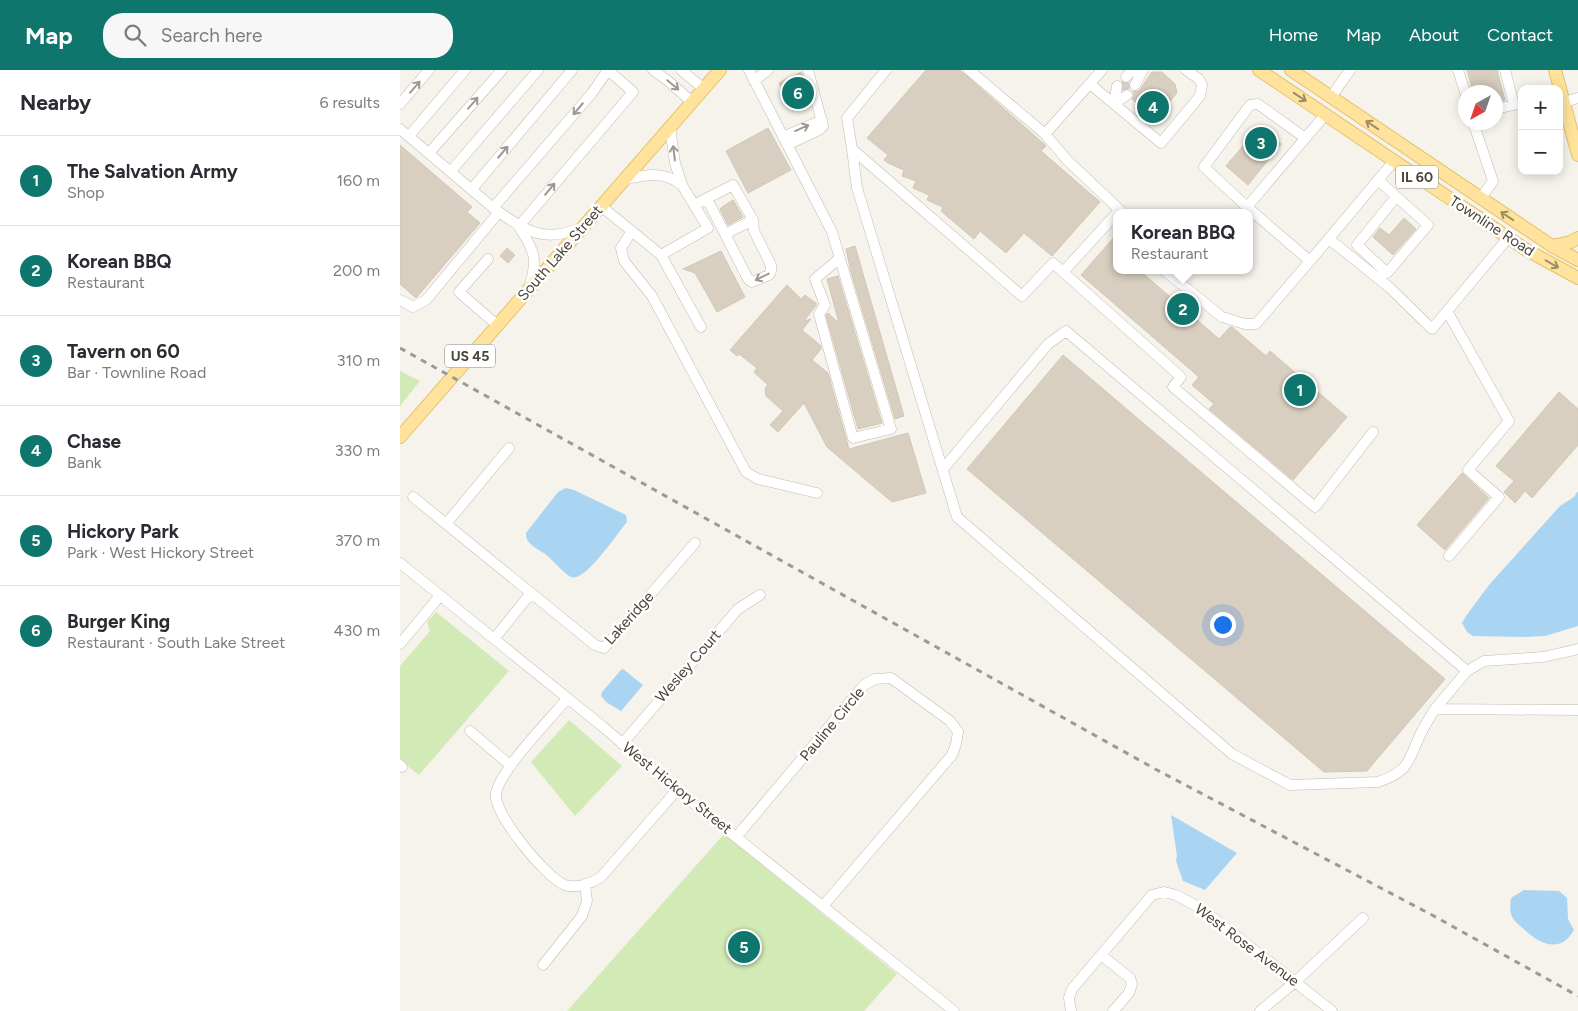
<!DOCTYPE html>
<meta charset="utf-8">
<style>
:root{--surface:#fff;--page:#f7f7f7;--text:#2b2b33;--muted:#7c7c81;--line:#e1e1e2;--accent:#0f766e}
body{margin:0;font-family:Figtree,sans-serif;background:var(--page);color:var(--text)}
.controls{position:absolute;right:15px;top:15px;display:grid;overflow:hidden;border-radius:10px;box-shadow:0 2px 12px #0003}
.controls button{width:45px;height:45px;display:grid;place-items:center;padding:0;border:0;border-bottom:1px solid var(--line);background:var(--surface);color:var(--text);font:25px sans-serif}
.compass{position:absolute;left:1058px;top:15px;width:45px;height:45px;border-radius:50%;background:var(--surface);box-shadow:0 2px 12px #0003;rotate:220deg}
.you{position:absolute;left:822px;top:554px;width:18px;height:18px;margin:-12px;border:4px solid #fff;border-radius:50%;background:#1a73e8;box-shadow:0 0 0 8px #1a73e833}
.badge{display:grid;place-items:center;width:32px;height:32px;border-radius:50%;background:var(--accent);color:#fff;font-size:16px;font-weight:700}
.pin{position:absolute;translate:-50% -50%;border:2px solid #fff;box-shadow:0 1px 5px #0006}
.popup{position:absolute;left:713px;top:139px;width:140px;height:65px;box-sizing:border-box;display:grid;place-content:center;border-radius:10px;background:var(--surface);filter:drop-shadow(0 1px 4px #0005);font-size:16px;white-space:nowrap;color:var(--muted)}
.popup b{font-size:19px;color:var(--text)}
.popup::after{content:'';position:absolute;left:50%;top:100%;margin-left:-10px;border:10px solid transparent;border-top-color:var(--surface)}
.list{margin:0;padding:0;list-style:none}
h2{display:flex;justify-content:space-between;align-items:center;height:65px;margin:0;padding:0 20px;font-size:21px}
h2 small{font-size:16px;font-weight:400;color:var(--muted)}
.list li{display:grid;grid-template-columns:32px 1fr auto;gap:15px;align-items:center;box-sizing:border-box;height:90px;padding:0 20px;border-top:1px solid var(--line)}
.list b{display:block;font-size:19px;white-space:nowrap}
.list p{margin:0;font-size:16px;white-space:nowrap;color:var(--muted)}
.list em{font-size:16px;font-style:normal;color:var(--muted)}
.icon{flex:none;width:28px;height:28px;fill:none;stroke:currentColor;stroke-width:2;stroke-linecap:round;stroke-linejoin:round}
.map{position:relative;flex:none;width:1178px;height:941px;overflow:hidden}
header{display:flex;align-items:center;gap:30px;box-sizing:border-box;height:70px;padding:0 25px;background:var(--accent);color:#fff}
header strong{font-size:24px}
nav{display:flex;gap:28px;margin-inline-start:auto;font-size:18px}
.search{width:350px;height:45px;background:var(--page);display:flex;align-items:center;gap:12px;box-sizing:border-box;padding:0 18px;border-radius:20px;color:var(--muted);font-size:19px}
main{display:flex}
aside{flex:1;background:var(--surface)}
.map>svg:first-child{display:block}
.green{fill:#d2eab5}
.water{fill:#a9d4f2}
.building{fill:#d8cfc1;stroke:#d3c7b4}
.lines{fill:none;stroke-linecap:round;stroke-linejoin:round}
.minor-tunnel{stroke:#d4d0c8;stroke-width:10;stroke-dasharray:10 5;stroke-linecap:butt}
.minor-casing{stroke:#c2bbae;stroke-width:11}
.major-casing{stroke:#e6c16a;stroke-width:14}
.minor{stroke:#fff;stroke-width:10}
.major{stroke:#ffe39c;stroke-width:12}
.rail{stroke:#9a9a9a;stroke-width:3;stroke-dasharray:6 6;stroke-linecap:butt}
.oneway{stroke:#9c9892}
.oneway2{stroke:#9c8c66}
.labels{text-anchor:middle;dominant-baseline:central;stroke-width:5;stroke-linejoin:round;paint-order:stroke}
.shield{fill:#fff;stroke:#817c74;stroke-width:1}
.shield-label{font-size:14px;font-weight:bold;fill:#4b4439}
.street-label{font-size:15px;fill:#4b4439;stroke:#fff}
</style>
<header>
<strong>Map</strong>
<div class="search"><svg class="icon" aria-label="search" viewBox="0 0 24 24"><circle cx="10" cy="10" r="6"/><path d="M15 15l6 6"/></svg>Search here</div>
<nav><a>Home</a><a>Map</a><a>About</a><a>Contact</a></nav>
</header>
<main>
<aside>
<h2>Nearby<small>6 results</small></h2>
<ul class="list">
<li><span class="badge">1</span><div><b>The Salvation Army</b><p>Shop</p></div><em>160 m</em></li>
<li><span class="badge">2</span><div><b>Korean BBQ</b><p>Restaurant</p></div><em>200 m</em></li>
<li><span class="badge">3</span><div><b>Tavern on 60</b><p>Bar · Townline Road</p></div><em>310 m</em></li>
<li><span class="badge">4</span><div><b>Chase</b><p>Bank</p></div><em>330 m</em></li>
<li><span class="badge">5</span><div><b>Hickory Park</b><p>Park · West Hickory Street</p></div><em>370 m</em></li>
<li><span class="badge">6</span><div><b>Burger King</b><p>Restaurant · South Lake Street</p></div><em>430 m</em></li>
</ul>
</aside>
<div class="map">
<svg width="1178" height="941" viewBox="0 0 1178 941">
<rect width="100%" height="100%" fill="#f6f3ec"/>
<!-- green -->
<path class="green" d="M0,301L20,311L0,336Z
M36,542L109,601L19,705L0,690V596L30,561L27,552Z
M169,650L222,696L175,746L131,692Z
M324,764L497,904L464,941H167Z"/>
<!-- water -->
<path class="water" d="M166,418L174,420L226,445L227,452C218,462 185,513 171,507C163,503 153,490 145,484C137,478 125,474 126,463L158,422Z
M1178,421V556L1145,566L1124,567L1073,566L1067,562L1062,553L1066,546L1089,515L1160,436L1174,427Z
M223,599L243,615L221,641L206,632L201,626L202,622L221,600Z
M771,745L837,783L805,820L783,811L776,791L777,786Z
M1124,820L1159,821L1167,828L1168,849L1174,860C1161,883 1141,875 1126,861C1122,857 1117,854 1114,850C1109,843 1110,835 1111,828Z"/>
<!-- building -->
<path class="building" d="M526,0H560L643,73L646,76L641,81L700,132L652,186L624,163L606,183L580,161L574,169L541,141L543,137L527,130L529,125L513,118L516,111L502,106L504,100L488,93L484,90L488,85L467,68Z
M1067,0H1097L1105,30L1096,32V22H1073Z
M401,2L410,33L393,41L379,13Z
M752,2H762L775,14L777,23L754,49L732,29L734,25L733,21H739Z
M860,56L881,74L848,115L826,96Z
M368,58L391,100L348,123L326,81Z
M0,75L72,137L67,142L80,153L16,228L0,214Z
M333,130L343,147L328,155L320,139L322,137Z
M1004,148L1016,159L993,185L973,167L980,158L989,165Z
M717,164V200H739L819,269L830,257H832L866,286L870,281L947,347L893,410L809,339L814,334L792,315L799,307L681,205Z
M455,176L504,346L495,349L451,202L446,179Z
M107,178L115,185L108,193L100,186Z
M321,181L345,227L317,242L295,203L283,199Z
M438,206L482,353L458,359L426,245L428,243L439,253L427,209Z
M387,215L401,229L405,225L417,234L404,251L411,249L402,260L421,276V279L412,290L428,303L449,379L508,363L526,423L492,432L427,377L404,333L378,362L370,355L383,341L366,326L365,318L368,315L354,302L357,298L339,284L337,286L330,280Z
M663,285L1045,609L967,701L924,702L567,399Z
M1159,322L1178,339V375L1132,428L1125,421L1115,433L1104,422L1114,411L1096,396Z
M1062,403L1089,428L1045,480L1017,455Z"/>
<g class="lines">
<!-- minor-tunnel -->
<path class="minor-tunnel" d="M722,20L730,10"/>
<!-- minor casing -->
<g class="minor-casing">
<path id="minor" d="M253,0L267,10L292,32
M281,0L304,19
M349,0L432,162L491,359L453,368L419,244L425,235L415,209L440,188
M486,0L447,48L452,79L622,226L653,193L781,307L773,317L915,437L973,362
M569,0L645,64L702,0
M1058,0L1066,25
M1105,0L1114,35
M726,7L733,0
M354,11L368,0
M690,14L761,73L800,26L802,15L799,9L786,0
M735,15L743,0
M931,27L950,0
M1164,32L1178,28
M0,34L29,0
M714,34L717,16
M714,34L727,25
M1096,39L1122,33
M925,45L847,137L910,191L994,91
M1073,52L1093,111L1081,128
M0,59L98,142
M645,64L667,90L723,143
M9,66L65,0
M383,67L422,50
M387,75L419,60L423,56L408,0
M452,79L457,118L557,447L832,684L890,715L978,712C1011,701 1008,690 1021,663C1025,655 1030,647 1035,639
M29,83L102,0
M51,101L138,0
M223,110C244,105 263,100 282,115
M978,110L1028,155L987,203L957,175L996,127
M72,119L172,0
M294,135L333,115L353,150L325,164L307,129
M201,136L261,185L308,158L282,115L275,93L270,57
M847,137L804,97L850,35L858,34L905,68
M93,138L192,23L208,0
M119,156L233,22L208,0
M119,157C135,181 138,189 129,218
M232,161L221,178L224,191L252,226L346,402L358,409L417,423
M325,164L348,209L352,212L369,205L371,201V195L354,161L353,150
M929,169L989,217L1032,259L1108,168
M261,185L301,257
M88,189L59,222L97,255
M764,200L822,247L845,254H856L910,191
M663,202L717,143
M0,230L13,237L26,230L99,142C128,163 146,172 181,158
M1047,241L1109,351L1068,400L1099,427L1049,486
M543,399L648,274L666,261L1067,601L1084,591L1143,587L1178,579
M13,427L195,575L204,578L295,473
M46,454L109,378
M0,493L202,656L277,720L554,941
M94,569L131,523
M0,574L39,527
M1067,601L1035,639L1178,640
M167,629C150,649 101,699 96,723C92,742 146,808 165,815C177,819 192,813 201,807L277,720
M70,661L111,696
M222,674L338,539L360,525
M0,695L2,697
M337,766L464,615L475,609L491,608L550,651L558,662L556,674L552,685L423,836
M701,885L730,908L732,914L729,923L713,941
M143,895L182,846L187,831L185,814
M671,941L669,928L672,919L752,825L764,822L776,825L802,839L932,941
M860,941L895,912L963,848"/>
</g>
<!-- major casing -->
<g class="major-casing">
<path id="major" d="M859,0L1125,179L1178,208
M891,0L1152,176L1178,190
M1155,0L1178,85
M1152,176L1171,172L1178,168
M0,367L320,0"/>
</g>
<!-- minor -->
<use href="#minor" class="minor"/>
<!-- major -->
<use href="#major" class="major"/>
<!-- rail -->
<path class="rail" d="M0,278L757,700L1032,845L1178,926"/>
</g>
<!-- one-way arrows -->
<defs><path id="oneway-shaft" d="M-6 0H5M1.5-3L5.5 0L1.5 3" fill="none" stroke-width="1.6" stroke-linecap="round" stroke-linejoin="round" transform="scale(1.25)"/></defs>
<g class="oneway">
<use href="#oneway-shaft" transform="translate(273 15) rotate(40)"/>
<use href="#oneway-shaft" transform="translate(15 17) rotate(-49)"/>
<use href="#oneway-shaft" transform="translate(73 33) rotate(-49)"/>
<use href="#oneway-shaft" transform="translate(178 39) rotate(130)"/>
<use href="#oneway-shaft" transform="translate(402 58) rotate(-24)"/>
<use href="#oneway-shaft" transform="translate(103 82) rotate(-50)"/>
<use href="#oneway-shaft" transform="translate(274 83) rotate(-97)"/>
<use href="#oneway-shaft" transform="translate(150 119) rotate(-50)"/>
<use href="#oneway-shaft" transform="translate(362 207) rotate(153)"/>
</g>
<g class="oneway2">
<use href="#oneway-shaft" transform="translate(900 27) rotate(34)"/>
<use href="#oneway-shaft" transform="translate(972 55) rotate(-146)"/>
<use href="#oneway-shaft" transform="translate(1107 146) rotate(-146)"/>
<use href="#oneway-shaft" transform="translate(1152 194) rotate(30)"/>
</g>
<g class="labels">
<!-- shield labels -->
<g class="shield">
<rect x="996" y="95.5" width="42" height="23" rx="4"/>
<rect x="45" y="274.5" width="50" height="23" rx="4"/>
</g>
<g class="shield-label">
<text x="1017" y="107">IL 60</text>
<text x="70" y="286">US 45</text>
</g>
<!-- street labels -->
<g class="street-label">
<text transform="translate(1092 156) rotate(33)">Townline Road</text>
<text transform="translate(160 183) rotate(-49)">South Lake Street</text>
<text transform="translate(229 548) rotate(-48)">Lakeridge</text>
<text transform="translate(288 596) rotate(-49)">Wesley Court</text>
<text transform="translate(432 654) rotate(-50)">Pauline Circle</text>
<text transform="translate(277 718) rotate(39)">West Hickory Street</text>
<text transform="translate(847 875) rotate(37)">West Rose Avenue</text>
</g>
</g>
</svg>
<div class="controls">
<button>+</button>
<button>−</button>
</div>
<svg class="compass" viewBox="-18 -18 36 36"><path d="M0-13l5 13h-10z" fill="#e53935"/><path d="M0 13l5-13h-10z" fill="#7c7c81"/></svg>
<div class="you"></div>
<div class="pin badge" style="left:900px;top:320px">1</div>
<div class="pin badge" style="left:783px;top:239px">2</div>
<div class="popup"><b>Korean BBQ</b>Restaurant</div>
<div class="pin badge" style="left:861px;top:73px">3</div>
<div class="pin badge" style="left:753px;top:37px">4</div>
<div class="pin badge" style="left:344px;top:877px">5</div>
<div class="pin badge" style="left:398px;top:23px">6</div>
</div>
</main>
